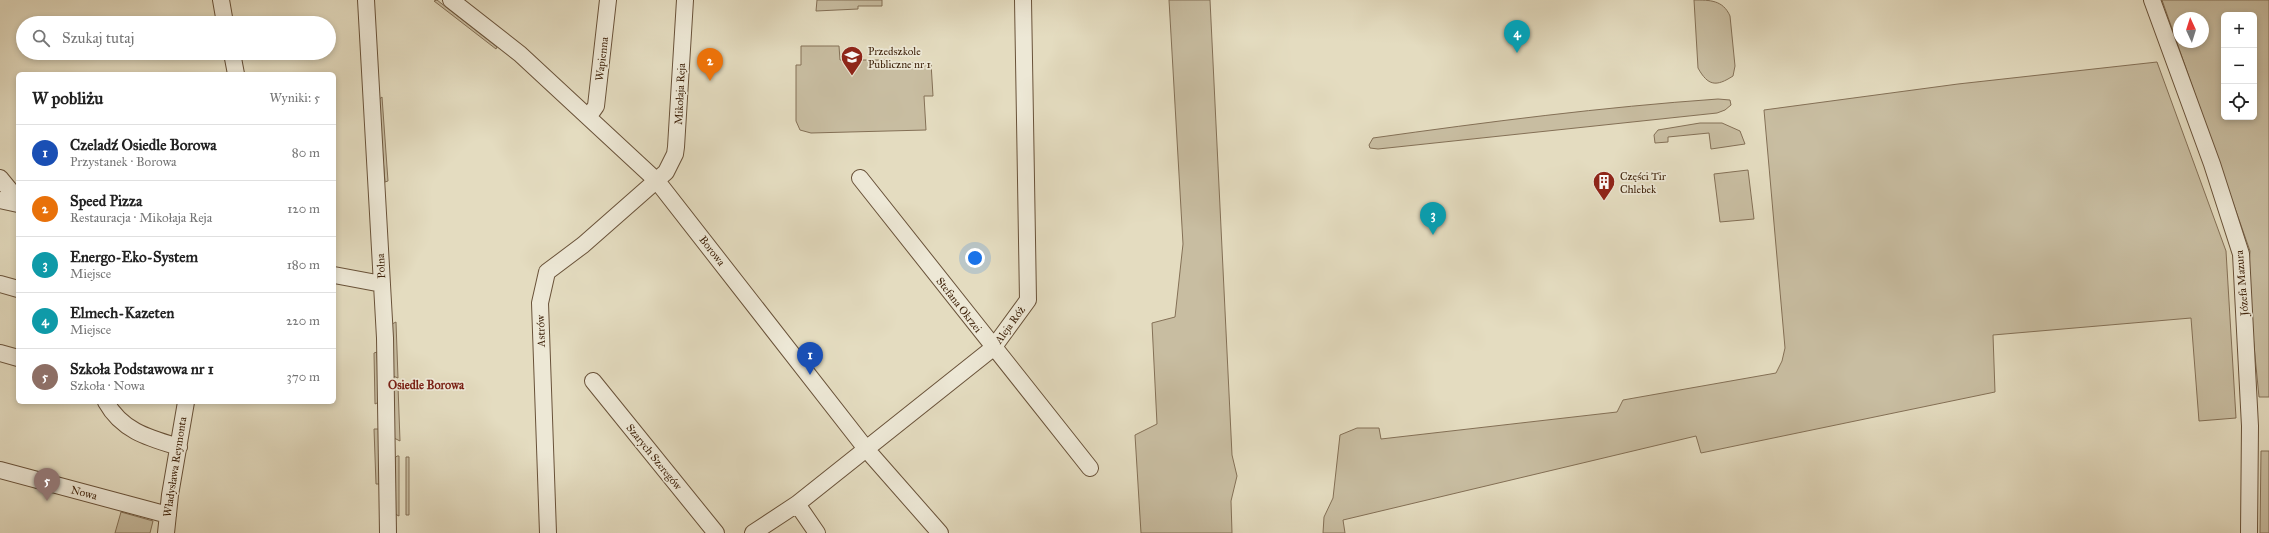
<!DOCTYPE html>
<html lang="pl">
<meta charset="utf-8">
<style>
:root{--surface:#fff;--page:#f6f6f6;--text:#222;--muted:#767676;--line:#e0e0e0;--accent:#0f766e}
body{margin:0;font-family:"IM FELL Great Primer",serif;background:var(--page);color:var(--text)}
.controls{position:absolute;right:12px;top:12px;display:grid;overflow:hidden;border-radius:6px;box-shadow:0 2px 6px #0003}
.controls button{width:36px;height:36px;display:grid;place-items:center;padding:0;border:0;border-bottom:1px solid var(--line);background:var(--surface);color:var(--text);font:20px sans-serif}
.compass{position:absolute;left:2173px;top:12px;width:36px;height:36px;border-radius:50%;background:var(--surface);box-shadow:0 2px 6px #0003;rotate:356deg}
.you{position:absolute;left:975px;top:258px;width:14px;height:14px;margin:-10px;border:3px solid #fff;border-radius:50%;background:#1a73e8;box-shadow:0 0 0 6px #1a73e833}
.badge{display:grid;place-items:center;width:26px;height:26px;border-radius:50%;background:var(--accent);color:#fff;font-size:13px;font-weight:700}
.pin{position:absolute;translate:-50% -33px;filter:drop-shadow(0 1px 2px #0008)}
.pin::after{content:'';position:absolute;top:21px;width:14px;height:12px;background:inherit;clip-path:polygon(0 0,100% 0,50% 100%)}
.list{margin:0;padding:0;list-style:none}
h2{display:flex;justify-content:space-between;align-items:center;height:52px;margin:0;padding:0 16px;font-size:17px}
h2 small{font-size:13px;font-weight:400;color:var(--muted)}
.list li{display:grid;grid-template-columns:26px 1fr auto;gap:12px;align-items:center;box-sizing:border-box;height:56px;padding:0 16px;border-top:1px solid var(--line)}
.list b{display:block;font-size:15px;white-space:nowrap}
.list p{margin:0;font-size:13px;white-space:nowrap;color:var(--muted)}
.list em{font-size:13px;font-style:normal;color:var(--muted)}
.icon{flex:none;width:22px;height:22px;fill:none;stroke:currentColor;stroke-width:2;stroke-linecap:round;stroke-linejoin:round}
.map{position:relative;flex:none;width:2269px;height:533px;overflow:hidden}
.search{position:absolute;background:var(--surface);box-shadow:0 2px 6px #0003;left:16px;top:16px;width:320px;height:44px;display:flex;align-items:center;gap:10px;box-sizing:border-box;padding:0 14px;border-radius:22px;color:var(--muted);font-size:15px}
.panel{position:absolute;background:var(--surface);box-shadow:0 2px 6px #0003;left:16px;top:72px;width:320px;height:332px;border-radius:6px}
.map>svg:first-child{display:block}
.green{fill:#c8bda1;stroke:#847056;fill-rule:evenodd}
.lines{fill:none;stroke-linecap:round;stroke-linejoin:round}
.minor-casing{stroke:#695239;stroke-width:18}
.minor{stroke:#ede8d6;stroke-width:16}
.labels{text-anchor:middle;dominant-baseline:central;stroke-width:3.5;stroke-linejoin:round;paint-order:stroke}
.poi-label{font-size:11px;fill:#40240c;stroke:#ede8d6;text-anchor:start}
.street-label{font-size:11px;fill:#40240c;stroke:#ede8d6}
.neighbourhood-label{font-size:12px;font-weight:bold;fill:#7a1f14;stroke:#ede8d6}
</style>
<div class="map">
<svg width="2269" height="533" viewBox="0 0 2269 533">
<rect width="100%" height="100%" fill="#e4dcc0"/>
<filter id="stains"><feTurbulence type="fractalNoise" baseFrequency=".005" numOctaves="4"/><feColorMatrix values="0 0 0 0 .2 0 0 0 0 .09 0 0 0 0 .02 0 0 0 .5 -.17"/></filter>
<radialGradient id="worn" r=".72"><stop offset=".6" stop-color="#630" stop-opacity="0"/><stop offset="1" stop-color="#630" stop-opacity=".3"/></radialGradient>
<!-- green -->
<path class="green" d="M437,0L497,47L496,49L434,1Z
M817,0H882V6H858V9L816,11Z
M1169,0H1210L1232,455L1237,476L1231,501L1232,533H1141L1135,435L1157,424L1152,323L1175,317L1183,244Z
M1694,0C1710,0 1723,0 1730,16L1735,66L1733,76C1716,87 1708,86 1698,68Z
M2162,0H2269V397H2259L2248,284L2250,251ZM2224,15H2254V117H2224ZM2179,18H2203V42H2179Z
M801,46H839L840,60H886L887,63H931L933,96H924L926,130L811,133L800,130L796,121V65H801Z
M2157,62L2226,251L2236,418L2199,421L2191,318L1993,335L1995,392L1701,453L1696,436L1343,520L1345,533H1323L1324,517L1333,498L1340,435L1357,428H1379L1381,439L1617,412L1623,400L1776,373L1782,361L1785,348L1764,110L1958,84Z
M382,97L388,181L385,182L378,100Z
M1718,99L1730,100L1731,105L1725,110L1717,113L1378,149L1370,148L1369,145L1373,138C1487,122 1603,107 1718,99Z
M1700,123H1722L1740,131L1745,144L1711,149L1709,133L1668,137V142L1655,143L1654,135L1658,130Z
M1748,170L1754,219L1720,222L1714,174Z
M396,322L398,378L393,376L392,324Z
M377,352L379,402L375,404L374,353Z
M395,386H398L400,441L394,438L393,388Z
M374,429H379L381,483L379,484H376Z
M2261,451H2269V533H2260Z
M397,456H399V516L395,514V458Z
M406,457H409V515H406Z
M121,512L153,521L150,533H115Z"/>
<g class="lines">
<!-- minor casing -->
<g class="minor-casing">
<path id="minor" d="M221,0L225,23
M366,0L385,338L388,533
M451,0L520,54L657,181L867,450L940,533
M2152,0L2212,164L2241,254L2250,426L2249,533
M232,53L236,74
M589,116L596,106L608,0
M0,178L18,200
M860,178L1090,468
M0,200L18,204
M334,275L382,284
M0,284L18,289
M0,353L18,358
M593,381L716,533
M106,402C122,431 149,438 179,447
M0,470L168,515
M797,504L817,533
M166,533L170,495L186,402
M548,533L540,303L547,272L583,245L666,172L675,154L676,147L685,0
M753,533L797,504L993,348L1028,300L1023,0"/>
</g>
<!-- minor -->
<use href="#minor" class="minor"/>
</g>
<!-- icons -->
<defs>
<g id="school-pin" transform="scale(1.15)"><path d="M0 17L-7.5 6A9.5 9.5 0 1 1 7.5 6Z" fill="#8f2418" stroke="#ede8d6"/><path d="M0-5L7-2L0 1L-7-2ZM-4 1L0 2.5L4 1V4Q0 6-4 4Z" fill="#fff"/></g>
<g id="building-pin" transform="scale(1.15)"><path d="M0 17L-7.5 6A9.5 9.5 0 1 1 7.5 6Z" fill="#8f2418" stroke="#ede8d6"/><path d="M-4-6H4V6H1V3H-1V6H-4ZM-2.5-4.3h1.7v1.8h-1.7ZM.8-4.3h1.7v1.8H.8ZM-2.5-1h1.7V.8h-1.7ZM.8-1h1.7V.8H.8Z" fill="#fff"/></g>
</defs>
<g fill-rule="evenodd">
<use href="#school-pin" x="852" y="57"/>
<use href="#building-pin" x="1604" y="182"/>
</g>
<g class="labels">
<!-- poi labels -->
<g class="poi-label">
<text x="868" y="51">Przedszkole<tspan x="868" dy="13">Publiczne nr 1</tspan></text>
<text x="1620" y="176">Części Tir<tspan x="1620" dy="13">Chlebek</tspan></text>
</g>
<!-- street labels -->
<g class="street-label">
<text transform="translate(602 59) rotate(-83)">Wapienna</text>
<text transform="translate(680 94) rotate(-87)">Mikołaja Reja</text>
<text transform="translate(712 251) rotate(52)">Borowa</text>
<text transform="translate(381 266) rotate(-93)">Polna</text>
<text transform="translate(2242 283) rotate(-95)">Józefa Mazura</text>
<text transform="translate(959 305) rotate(52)">Stefana Okrzei</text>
<text transform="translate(1010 325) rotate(-54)">Aleja Róż</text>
<text transform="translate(541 331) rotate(-92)">Astrów</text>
<text transform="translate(654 457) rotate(51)">Szarych Szeregów</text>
<text transform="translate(175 467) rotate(-81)">Władysława Reymonta</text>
<text transform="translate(84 493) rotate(15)">Nowa</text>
</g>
<!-- neighbourhood labels -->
<g class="neighbourhood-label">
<text x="426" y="385">Osiedle Borowa</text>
</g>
</g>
<rect width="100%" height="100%" filter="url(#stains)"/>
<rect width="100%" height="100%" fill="url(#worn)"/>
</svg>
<div class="controls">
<button>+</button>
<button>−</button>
<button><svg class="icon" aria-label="locate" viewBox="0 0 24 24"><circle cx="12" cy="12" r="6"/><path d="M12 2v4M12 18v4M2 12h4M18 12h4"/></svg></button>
</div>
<svg class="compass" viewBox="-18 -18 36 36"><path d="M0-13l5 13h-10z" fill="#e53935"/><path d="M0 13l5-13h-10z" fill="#767676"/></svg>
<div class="you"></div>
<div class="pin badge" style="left:810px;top:375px;background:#1a4fb4">1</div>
<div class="pin badge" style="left:710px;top:81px;background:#e8710a">2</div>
<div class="pin badge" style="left:1433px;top:235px;background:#0f9aa8">3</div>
<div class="pin badge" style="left:1517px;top:53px;background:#0f9aa8">4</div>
<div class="pin badge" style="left:47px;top:501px;background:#8d6e63">5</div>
<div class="search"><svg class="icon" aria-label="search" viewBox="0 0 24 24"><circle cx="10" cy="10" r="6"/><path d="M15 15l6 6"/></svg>Szukaj tutaj</div>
<section class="panel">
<h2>W pobliżu<small>Wyniki: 5</small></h2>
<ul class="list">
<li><span class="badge" style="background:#1a4fb4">1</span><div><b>Czeladź Osiedle Borowa</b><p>Przystanek · Borowa</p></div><em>80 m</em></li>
<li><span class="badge" style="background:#e8710a">2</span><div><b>Speed Pizza</b><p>Restauracja · Mikołaja Reja</p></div><em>120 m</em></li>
<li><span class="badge" style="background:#0f9aa8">3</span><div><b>Energo-Eko-System</b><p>Miejsce</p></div><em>180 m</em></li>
<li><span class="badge" style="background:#0f9aa8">4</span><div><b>Elmech-Kazeten</b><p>Miejsce</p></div><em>220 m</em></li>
<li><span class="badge" style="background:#8d6e63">5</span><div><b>Szkoła Podstawowa nr 1</b><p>Szkoła · Nowa</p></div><em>370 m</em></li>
</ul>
</section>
</div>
